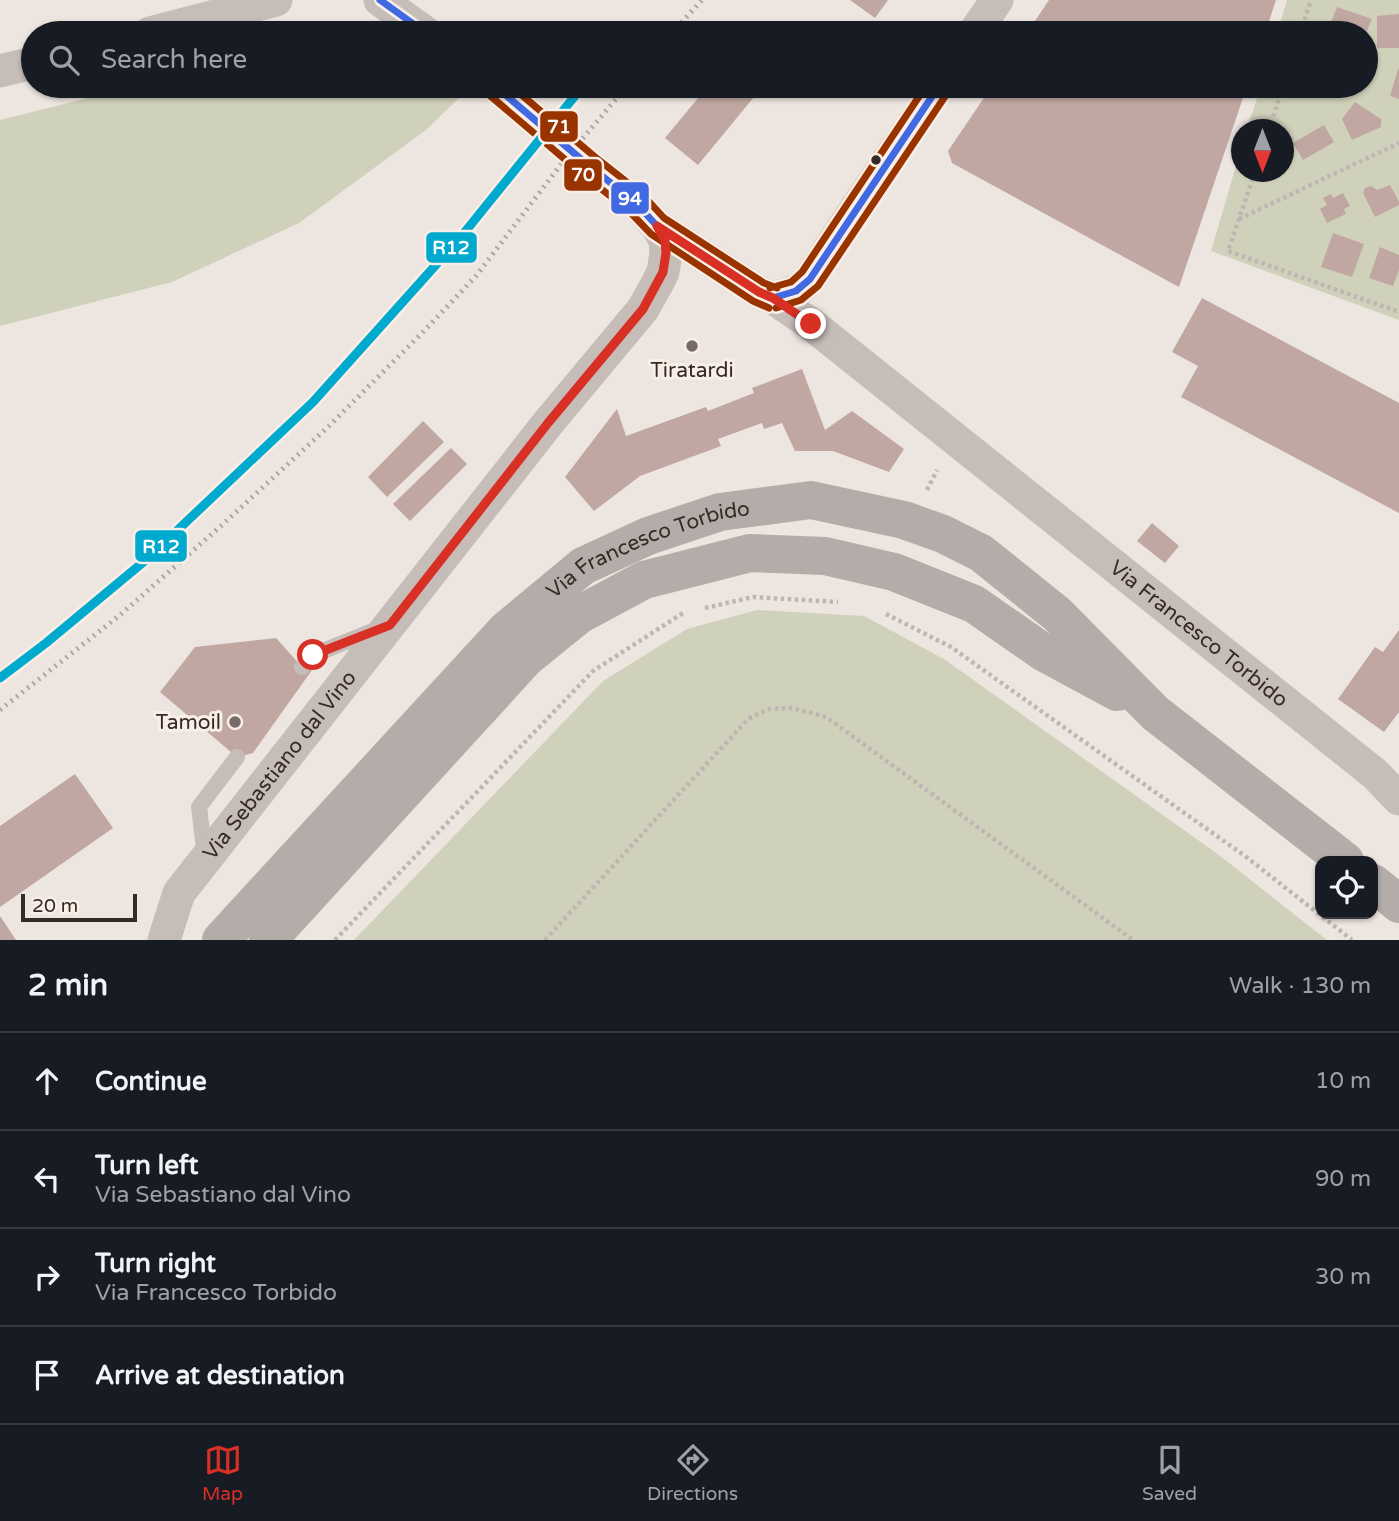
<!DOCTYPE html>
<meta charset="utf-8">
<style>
:root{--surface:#171b24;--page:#20242c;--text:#f1f3f6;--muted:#9ea1a6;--line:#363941;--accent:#d93025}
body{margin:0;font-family:"Varela Round",sans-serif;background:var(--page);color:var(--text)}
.controls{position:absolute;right:21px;bottom:21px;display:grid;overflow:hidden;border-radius:14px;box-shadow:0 2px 5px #0004}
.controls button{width:63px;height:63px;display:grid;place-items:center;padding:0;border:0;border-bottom:2px solid var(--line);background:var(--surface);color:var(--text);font:35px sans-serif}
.compass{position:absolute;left:1231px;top:119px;width:63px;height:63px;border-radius:50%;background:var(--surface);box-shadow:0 2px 5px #0004;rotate:180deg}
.scale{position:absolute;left:21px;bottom:18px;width:116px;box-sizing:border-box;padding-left:7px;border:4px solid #362a27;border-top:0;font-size:19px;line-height:24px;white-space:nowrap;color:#362a27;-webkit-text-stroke:5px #f9efe7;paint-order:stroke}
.stop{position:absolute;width:21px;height:21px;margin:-16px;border:5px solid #d93025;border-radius:50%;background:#fff}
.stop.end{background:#d93025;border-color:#fff;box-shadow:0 2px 7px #0008}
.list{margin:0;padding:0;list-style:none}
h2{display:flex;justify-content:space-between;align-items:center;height:91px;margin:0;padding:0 28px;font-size:30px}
h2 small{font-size:23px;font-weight:400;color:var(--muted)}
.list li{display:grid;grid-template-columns:46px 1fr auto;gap:21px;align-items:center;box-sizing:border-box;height:98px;padding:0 28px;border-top:2px solid var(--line)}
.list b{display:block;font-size:26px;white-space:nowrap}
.list p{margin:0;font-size:23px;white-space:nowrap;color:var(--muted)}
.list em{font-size:23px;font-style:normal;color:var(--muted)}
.icon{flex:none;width:38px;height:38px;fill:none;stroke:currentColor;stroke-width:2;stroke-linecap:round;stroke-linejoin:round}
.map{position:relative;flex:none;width:1399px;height:940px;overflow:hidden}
.search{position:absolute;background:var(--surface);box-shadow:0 2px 5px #0004;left:21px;right:21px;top:21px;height:77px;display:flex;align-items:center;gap:18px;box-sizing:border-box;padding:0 24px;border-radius:38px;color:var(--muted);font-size:26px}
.sheet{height:483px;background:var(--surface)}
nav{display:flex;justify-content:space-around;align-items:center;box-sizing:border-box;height:98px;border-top:2px solid var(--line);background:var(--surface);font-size:19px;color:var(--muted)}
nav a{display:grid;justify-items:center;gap:4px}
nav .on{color:var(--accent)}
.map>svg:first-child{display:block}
.green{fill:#d0d1ba}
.building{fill:#c0a7a1}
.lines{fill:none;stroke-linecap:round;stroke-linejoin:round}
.street-tunnel{stroke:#c8c0bb;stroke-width:33;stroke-dasharray:33 17;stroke-linecap:butt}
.path{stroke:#beb6b2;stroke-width:4.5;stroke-dasharray:3.5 3.5;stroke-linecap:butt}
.lane{stroke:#c6bdb9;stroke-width:16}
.street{stroke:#c6bdb9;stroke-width:33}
.primary{stroke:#b4aca8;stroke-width:38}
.rail{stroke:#ada7a4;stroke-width:5;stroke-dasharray:2 5;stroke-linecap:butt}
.bus-1-casing{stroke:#f9efe7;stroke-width:12}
.bus-2-casing{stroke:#f9efe7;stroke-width:12}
.bus-3-casing{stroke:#f9efe7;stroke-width:12}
.bus-1{stroke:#4169e1;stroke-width:7}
.bus-2{stroke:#930;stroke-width:7}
.bus-3{stroke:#930;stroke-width:7}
.rail-1-casing{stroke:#f9efe7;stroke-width:14}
.rail-1{stroke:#00a9ce;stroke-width:9}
.route{stroke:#d93025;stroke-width:9}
.bus-dot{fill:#362a27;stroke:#f9efe7;stroke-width:2.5}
.poi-dot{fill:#766b68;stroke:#f9efe7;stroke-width:2.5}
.labels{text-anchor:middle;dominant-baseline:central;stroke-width:6;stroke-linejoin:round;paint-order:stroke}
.poi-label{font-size:21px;fill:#362a27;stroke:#f9efe7}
.street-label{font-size:21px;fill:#362a27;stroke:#f9efe7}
.line-badge{stroke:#f9efe7;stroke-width:2.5}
.badge-label{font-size:19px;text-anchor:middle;font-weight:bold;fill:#fff}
</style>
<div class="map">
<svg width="1399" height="940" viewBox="0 0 1399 940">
<rect width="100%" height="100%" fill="#ede5e0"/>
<!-- green -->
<path class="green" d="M1287,0H1399V320L1211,251L1241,149L1242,172H1284V130L1247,129L1261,86H1366V33H1277Z
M136,86H445L460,97L426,130L299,223L172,282L0,326V120Z
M757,610L864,616L944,659L1219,855L1327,940H354L603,681L687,629Z"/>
<!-- building -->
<path class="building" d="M850,0H888L875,18Z
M1049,0H1276L1265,33H1027Z
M1337,7L1372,19L1366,33H1327Z
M1399,14V48H1377V16Z
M1398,69H1399V99L1390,96Z
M708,86H763L698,165L665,138Z
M992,86H1247L1179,287L952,163L948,151Z
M1355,102L1381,119V127L1352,140L1342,119Z
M1324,125L1334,142L1303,160L1293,143Z
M1390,185L1399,202V205L1375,217L1363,193L1365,188L1371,186L1377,190Z
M1343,193L1350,206L1344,209L1346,214L1327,223L1320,209L1327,205L1323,198L1331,194L1333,198Z
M1333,233L1364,244L1352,277L1321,267Z
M1380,247L1399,255V270L1393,286L1369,278Z
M1202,298L1399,403V513L1181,397L1198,366L1172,352Z
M802,369L825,430L852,411L904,449L889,472L833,451H795L782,423L764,429L762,423L718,439L721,446L640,476L594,511L565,477L617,409L626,436L706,407L708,411L754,393L752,388Z
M423,421L444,442L387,497L368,477Z
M451,448L467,464L410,521L393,504Z
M1152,523L1179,546L1165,563L1137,541Z
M1399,630V712L1384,732L1338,699L1375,647L1383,652Z
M276,638L302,667L312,670L253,753L237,757L160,692L195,647Z
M75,774L113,828L0,907V826Z
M0,916L16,940H0Z"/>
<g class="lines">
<!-- street-tunnel -->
<path class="street-tunnel" d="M495,86L588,165"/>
<!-- path -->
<path class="path" d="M1300,33L1311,0
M1269,130L1283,86
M1255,172L1228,251L1399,312
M1239,219L1399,143
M927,490L937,470
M705,608L753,597L838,602
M886,614L951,647L1245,856L1352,940
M335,940L593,671L683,613
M545,940L748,719L769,709L792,708L826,717L1133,940"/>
<!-- lane -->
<path class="lane" d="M302,667L313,655L378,629
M205,857L199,807L237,757"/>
<!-- street -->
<g class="street">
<path d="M380,0L426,33"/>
<path d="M150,33L276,0"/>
<path d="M974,33L997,0"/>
<path d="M0,71L33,63"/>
<path id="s1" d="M657,226L759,292L773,298L811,324L1375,774L1399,799"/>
<path d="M773,298L796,291L810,279L851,216L939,86"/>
<path id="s2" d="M164,940L179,893L548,423L643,309L657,284L663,272L666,253L665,240L657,226L635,202L588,165"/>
</g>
<!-- primary -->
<g class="primary">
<path d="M1373,883L1399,904"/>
<path id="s3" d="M221,940L506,630L583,566L648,536L720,512L811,500L904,520L943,534L981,553L1057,614L1155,713L1345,861"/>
<path d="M268,940L526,658L579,615L644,580L750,553L825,556L894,572L974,604L1043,652L1117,692"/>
</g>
<!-- rail -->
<path class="rail" d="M672,33L702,0
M0,710L120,615L222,525L329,426L425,330L476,276L562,163L627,86"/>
<!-- bus-1 casing -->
<g class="bus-1-casing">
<path id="bus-1" d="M380,0L426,33
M495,86L588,165L635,202L657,226L759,292L773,298
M773,298L796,291L810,279L939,86"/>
</g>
<!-- bus-2 casing -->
<g class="bus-2-casing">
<path id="bus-2" d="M488,94L581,173L628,210L651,234L753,301L769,308
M776,308L801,300L818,286L948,92"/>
</g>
<!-- bus-3 casing -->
<g class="bus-3-casing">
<path id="bus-3" d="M511,86L595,157L642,194L664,218L764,283L777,288
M770,288L791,282L802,272L926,86"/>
</g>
<!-- bus-1 -->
<use href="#bus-1" class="bus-1"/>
<!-- bus-2 -->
<use href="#bus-2" class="bus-2"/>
<!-- bus-3 -->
<use href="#bus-3" class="bus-3"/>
<!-- rail-1 casing -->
<g class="rail-1-casing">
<path id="rail-1" d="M0,678L46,643L147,559L313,402L460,238L583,86"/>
</g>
<!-- rail-1 -->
<use href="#rail-1" class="rail-1"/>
</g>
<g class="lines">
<!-- route -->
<path class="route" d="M313,655L390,625L548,423L643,309L663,272L666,253L665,240L657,226L759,292L773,298L811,324"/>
</g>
<!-- markers -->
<circle class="bus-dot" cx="876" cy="160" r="6"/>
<g class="poi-dot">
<circle cx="692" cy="346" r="7"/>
<circle cx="235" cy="722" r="7"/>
</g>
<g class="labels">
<!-- poi labels -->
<g class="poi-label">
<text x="692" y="370">Tiratardi</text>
<text x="221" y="722" text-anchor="end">Tamoil</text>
</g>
<!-- street labels -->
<g class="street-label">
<text stroke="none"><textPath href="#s3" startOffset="588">Via Francesco Torbido</textPath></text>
<text stroke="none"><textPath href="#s1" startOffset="679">Via Francesco Torbido</textPath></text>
<text stroke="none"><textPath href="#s2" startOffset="212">Via Sebastiano dal Vino</textPath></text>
</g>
</g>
<g class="line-badge">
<rect x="539" y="110" width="40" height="33" rx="7" fill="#930"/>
<rect x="563" y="158" width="40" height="34" rx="7" fill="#930"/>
<rect x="610" y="181" width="40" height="34" rx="7" fill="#4169e1"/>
<rect x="425" y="231" width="53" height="33" rx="7" fill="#00a9ce"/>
<rect x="134" y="529" width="54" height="34" rx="7" fill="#00a9ce"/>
</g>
<g class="badge-label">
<text x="559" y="133">71</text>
<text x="583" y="181">70</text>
<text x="630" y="205">94</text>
<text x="451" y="254">R12</text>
<text x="161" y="553">R12</text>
</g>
</svg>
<div class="controls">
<button><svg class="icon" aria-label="locate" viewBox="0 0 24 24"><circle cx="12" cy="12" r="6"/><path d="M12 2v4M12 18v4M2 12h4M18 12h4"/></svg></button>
</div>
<svg class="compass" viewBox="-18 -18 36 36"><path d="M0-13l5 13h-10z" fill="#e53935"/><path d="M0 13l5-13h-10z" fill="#9ea1a6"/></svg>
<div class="scale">20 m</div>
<div class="stop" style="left:313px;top:655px"></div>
<div class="stop end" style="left:811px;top:324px"></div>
<div class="search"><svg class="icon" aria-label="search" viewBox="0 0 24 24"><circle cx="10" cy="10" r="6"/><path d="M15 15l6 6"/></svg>Search here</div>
</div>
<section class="sheet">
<h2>2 min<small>Walk · 130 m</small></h2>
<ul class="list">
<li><svg class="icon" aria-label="ahead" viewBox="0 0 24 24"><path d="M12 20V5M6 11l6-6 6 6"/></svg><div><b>Continue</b></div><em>10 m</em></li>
<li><svg class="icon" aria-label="left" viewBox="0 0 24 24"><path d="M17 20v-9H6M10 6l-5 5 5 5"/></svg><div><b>Turn left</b><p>Via Sebastiano dal Vino</p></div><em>90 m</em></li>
<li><svg class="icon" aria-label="right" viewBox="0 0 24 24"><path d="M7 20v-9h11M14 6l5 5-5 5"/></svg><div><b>Turn right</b><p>Via Francesco Torbido</p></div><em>30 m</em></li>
<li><svg class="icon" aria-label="arrive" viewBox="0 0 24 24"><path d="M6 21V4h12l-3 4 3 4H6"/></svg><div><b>Arrive at destination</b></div></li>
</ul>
</section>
<nav>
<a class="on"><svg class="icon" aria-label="map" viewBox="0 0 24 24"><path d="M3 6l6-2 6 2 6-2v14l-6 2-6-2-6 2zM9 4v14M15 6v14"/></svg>Map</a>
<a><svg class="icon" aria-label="directions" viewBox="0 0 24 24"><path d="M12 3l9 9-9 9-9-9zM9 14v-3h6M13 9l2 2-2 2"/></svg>Directions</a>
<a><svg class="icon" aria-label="saved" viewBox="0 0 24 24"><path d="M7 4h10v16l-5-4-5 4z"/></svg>Saved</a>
</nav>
